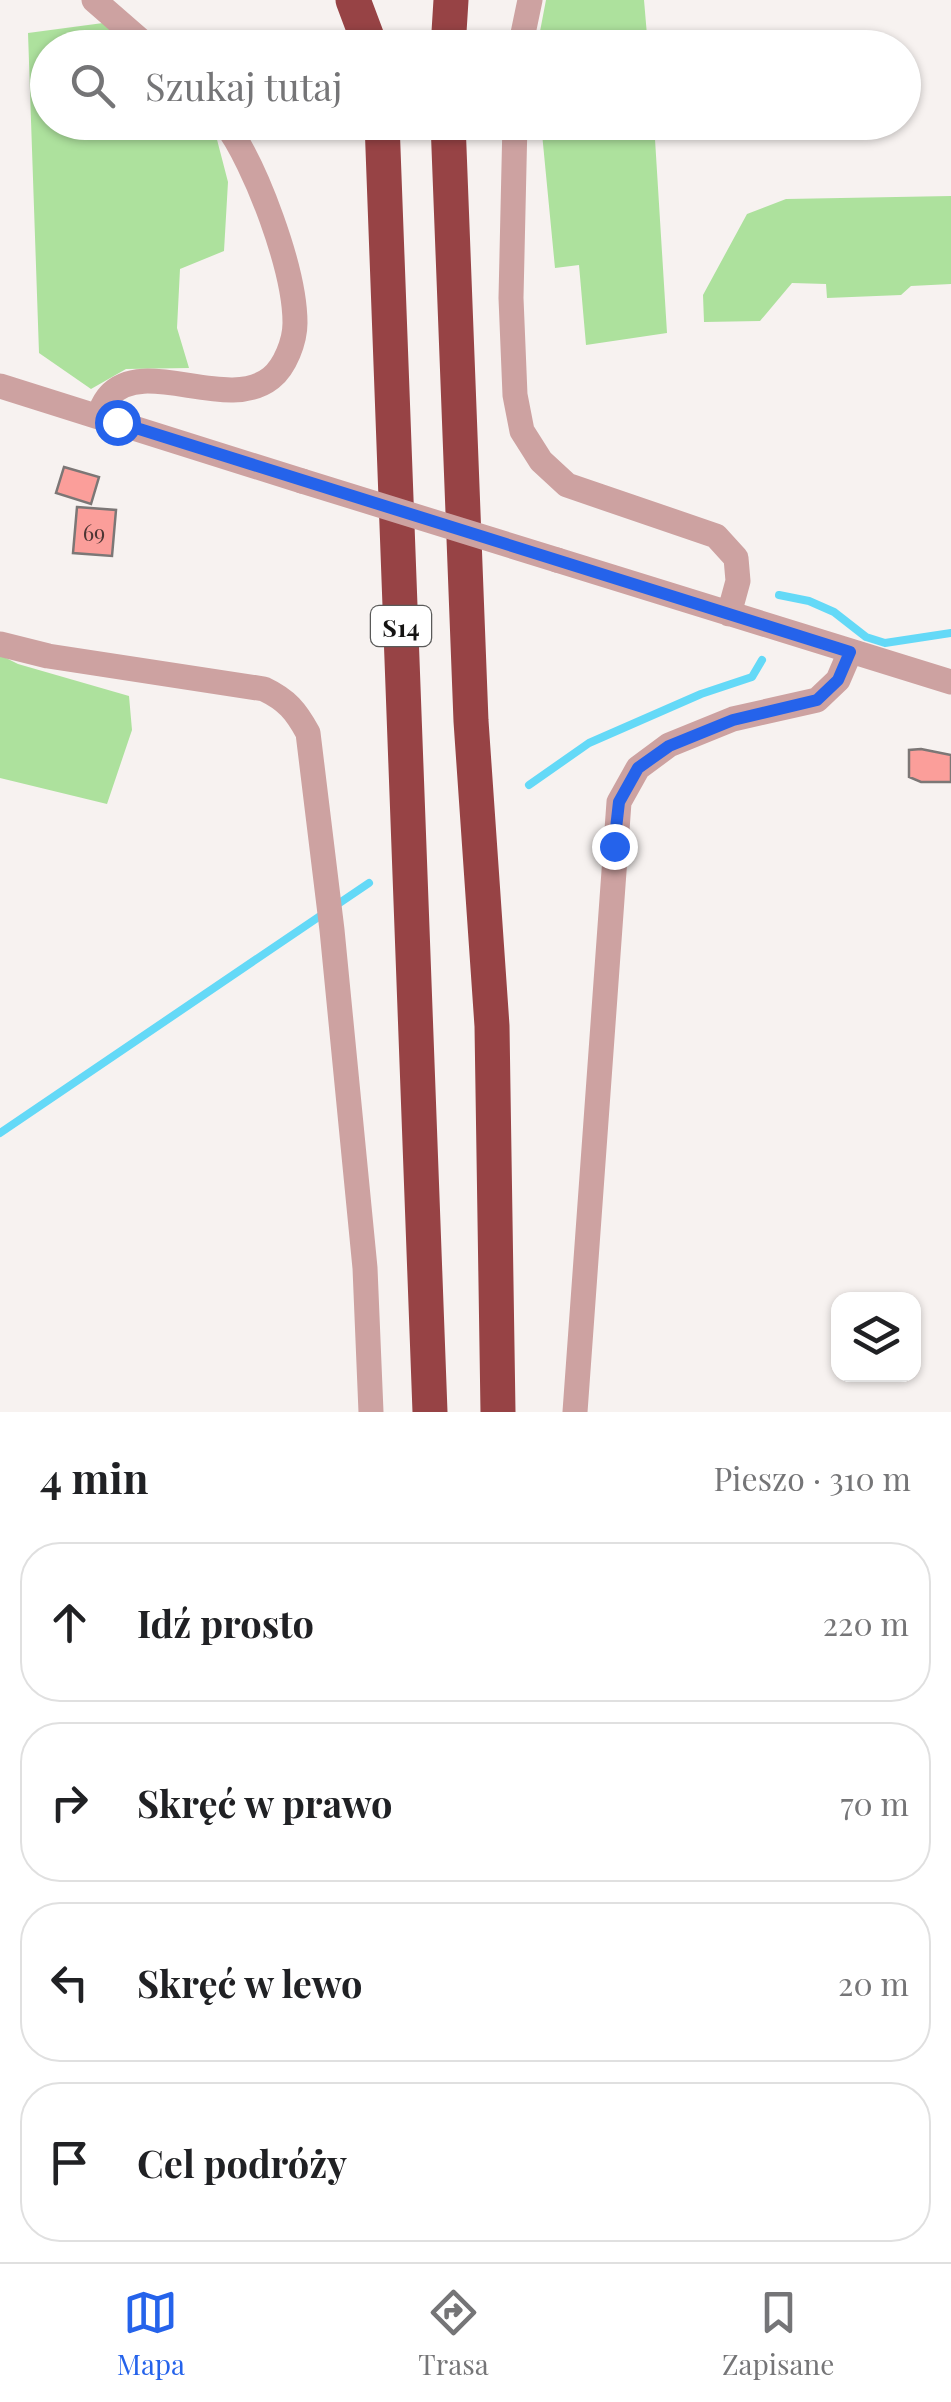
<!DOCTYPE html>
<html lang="pl">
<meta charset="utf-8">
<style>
:root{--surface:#fff;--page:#f2f2f2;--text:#202124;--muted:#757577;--line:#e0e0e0;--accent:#2563eb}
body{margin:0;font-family:"Playfair Display",serif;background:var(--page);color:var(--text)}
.controls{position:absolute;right:30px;bottom:30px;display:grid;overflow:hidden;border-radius:20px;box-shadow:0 2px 8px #0004}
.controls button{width:90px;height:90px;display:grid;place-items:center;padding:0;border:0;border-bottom:2px solid var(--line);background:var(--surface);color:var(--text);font:50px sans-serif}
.stop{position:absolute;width:30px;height:30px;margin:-22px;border:8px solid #2563eb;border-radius:50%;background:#fff}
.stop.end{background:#2563eb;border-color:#fff;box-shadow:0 2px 10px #0008}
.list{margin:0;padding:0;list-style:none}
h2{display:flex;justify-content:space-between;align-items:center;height:130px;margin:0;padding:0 40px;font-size:42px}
h2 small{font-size:32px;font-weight:400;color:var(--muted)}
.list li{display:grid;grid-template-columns:65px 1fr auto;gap:30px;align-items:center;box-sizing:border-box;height:160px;margin:0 20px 20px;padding:0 20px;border:2px solid var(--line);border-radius:40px}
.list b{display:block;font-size:38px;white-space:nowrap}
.list em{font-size:32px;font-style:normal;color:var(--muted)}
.icon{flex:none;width:55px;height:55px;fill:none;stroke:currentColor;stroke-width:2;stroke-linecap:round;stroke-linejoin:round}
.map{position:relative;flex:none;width:951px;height:1412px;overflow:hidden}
.search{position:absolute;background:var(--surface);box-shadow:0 2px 8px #0004;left:30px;right:30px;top:30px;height:110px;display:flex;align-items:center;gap:25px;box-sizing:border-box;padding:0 35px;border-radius:55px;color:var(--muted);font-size:38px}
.sheet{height:850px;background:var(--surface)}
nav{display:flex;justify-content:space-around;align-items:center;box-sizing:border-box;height:140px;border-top:2px solid var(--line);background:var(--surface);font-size:28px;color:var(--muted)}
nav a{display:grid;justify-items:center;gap:5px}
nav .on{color:var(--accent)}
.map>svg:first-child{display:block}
.green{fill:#ade19d}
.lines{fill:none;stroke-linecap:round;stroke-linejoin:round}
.stream{stroke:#64d9f7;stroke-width:8}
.building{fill:#fb9e9a;stroke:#7c7776;stroke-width:2.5}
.minor{stroke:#cda2a1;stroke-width:25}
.highway{stroke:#974345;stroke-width:35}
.minor-bridge{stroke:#cda2a1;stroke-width:25}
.route{stroke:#2563eb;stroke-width:12}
.labels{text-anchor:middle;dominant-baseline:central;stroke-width:9;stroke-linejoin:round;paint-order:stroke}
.number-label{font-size:22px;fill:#4e3634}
.shield{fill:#fff;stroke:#5a5a59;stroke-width:2.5}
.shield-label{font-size:25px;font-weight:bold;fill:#141312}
</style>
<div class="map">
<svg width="951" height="1412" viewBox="0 0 951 1412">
<rect width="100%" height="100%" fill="#f7f2f0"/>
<!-- green -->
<path class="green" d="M546,0H644L648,47H537Z
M103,23L130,47L48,48V122H209L214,128L228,182L224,251L180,269L177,328L189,368L126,369L91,389L39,353L28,33Z
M541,123H654L667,333L586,345L579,265L555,268Z
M951,196V284L911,286L901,295L827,298L826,284L792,283L760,321L704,322L703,295L747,214L786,199Z
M0,655L18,664L129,696L132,730L107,804L0,778Z"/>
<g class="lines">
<!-- stream -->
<path class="stream" d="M779,595L809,601L834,612L866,637L885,643L951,633
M529,785L589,743L701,694L752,677L762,660
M335,906L369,883
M0,1133L323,914"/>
</g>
<!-- building -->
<path class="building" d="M64,467L99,477L91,504L56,493Z
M77,507L116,510L112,556L73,553Z
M921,749L951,755V782H921L909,777V750Z"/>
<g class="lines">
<!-- minor -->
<path class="minor" d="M94,0L149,48
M520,48L530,0
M515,122L511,298L515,395L522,431L541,461L567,485L716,536L736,558L738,581L729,614
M0,386L302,481
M98,416C101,410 104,401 109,396C144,356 227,413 271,378C285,367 295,341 295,323C295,270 256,164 224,122
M557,560L951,682
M0,644L48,656L264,689C287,700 296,711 308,733L332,930L365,1268L371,1412
M575,1412L619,802L638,768L669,745L733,719L817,700L838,680L850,652"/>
<!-- highway -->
<path class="highway" d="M353,0L371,48
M448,48L451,0
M382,122L430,1412
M448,122L471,721L492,1026L498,1412"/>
<!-- minor-bridge -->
<path class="minor-bridge" d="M302,481L557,560"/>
</g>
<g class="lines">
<!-- route -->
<path class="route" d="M117,422L850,652L838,680L817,700L733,720L669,746L638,768L619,802L614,846"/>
</g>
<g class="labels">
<!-- number labels -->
<g class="number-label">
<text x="94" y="532">69</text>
</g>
<!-- shield labels -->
<rect class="shield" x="371" y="606" width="60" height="40" rx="8"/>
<g class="shield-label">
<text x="401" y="626">S14</text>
</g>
</g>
</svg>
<div class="controls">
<button><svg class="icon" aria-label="layers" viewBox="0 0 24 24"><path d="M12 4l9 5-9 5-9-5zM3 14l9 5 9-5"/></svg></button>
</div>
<div class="stop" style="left:117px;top:422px"></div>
<div class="stop end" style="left:614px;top:846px"></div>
<div class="search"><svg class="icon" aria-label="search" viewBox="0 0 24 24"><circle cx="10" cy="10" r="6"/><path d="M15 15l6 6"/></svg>Szukaj tutaj</div>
</div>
<section class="sheet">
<h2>4 min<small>Pieszo · 310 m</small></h2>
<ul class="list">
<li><svg class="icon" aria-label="ahead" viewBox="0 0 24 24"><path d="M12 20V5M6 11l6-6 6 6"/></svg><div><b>Idź prosto</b></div><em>220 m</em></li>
<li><svg class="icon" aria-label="right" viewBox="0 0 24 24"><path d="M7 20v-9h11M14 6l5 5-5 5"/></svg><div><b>Skręć w prawo</b></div><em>70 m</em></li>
<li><svg class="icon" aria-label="left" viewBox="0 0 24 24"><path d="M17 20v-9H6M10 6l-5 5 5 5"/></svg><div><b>Skręć w lewo</b></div><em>20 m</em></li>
<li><svg class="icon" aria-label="arrive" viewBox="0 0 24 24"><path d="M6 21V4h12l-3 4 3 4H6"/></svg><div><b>Cel podróży</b></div></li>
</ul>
</section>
<nav>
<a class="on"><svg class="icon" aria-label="map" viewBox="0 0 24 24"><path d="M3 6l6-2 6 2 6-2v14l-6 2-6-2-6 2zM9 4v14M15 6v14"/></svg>Mapa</a>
<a><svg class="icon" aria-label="directions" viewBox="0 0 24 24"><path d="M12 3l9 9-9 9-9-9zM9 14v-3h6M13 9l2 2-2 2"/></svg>Trasa</a>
<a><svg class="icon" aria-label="saved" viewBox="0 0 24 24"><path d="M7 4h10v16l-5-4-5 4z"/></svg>Zapisane</a>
</nav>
